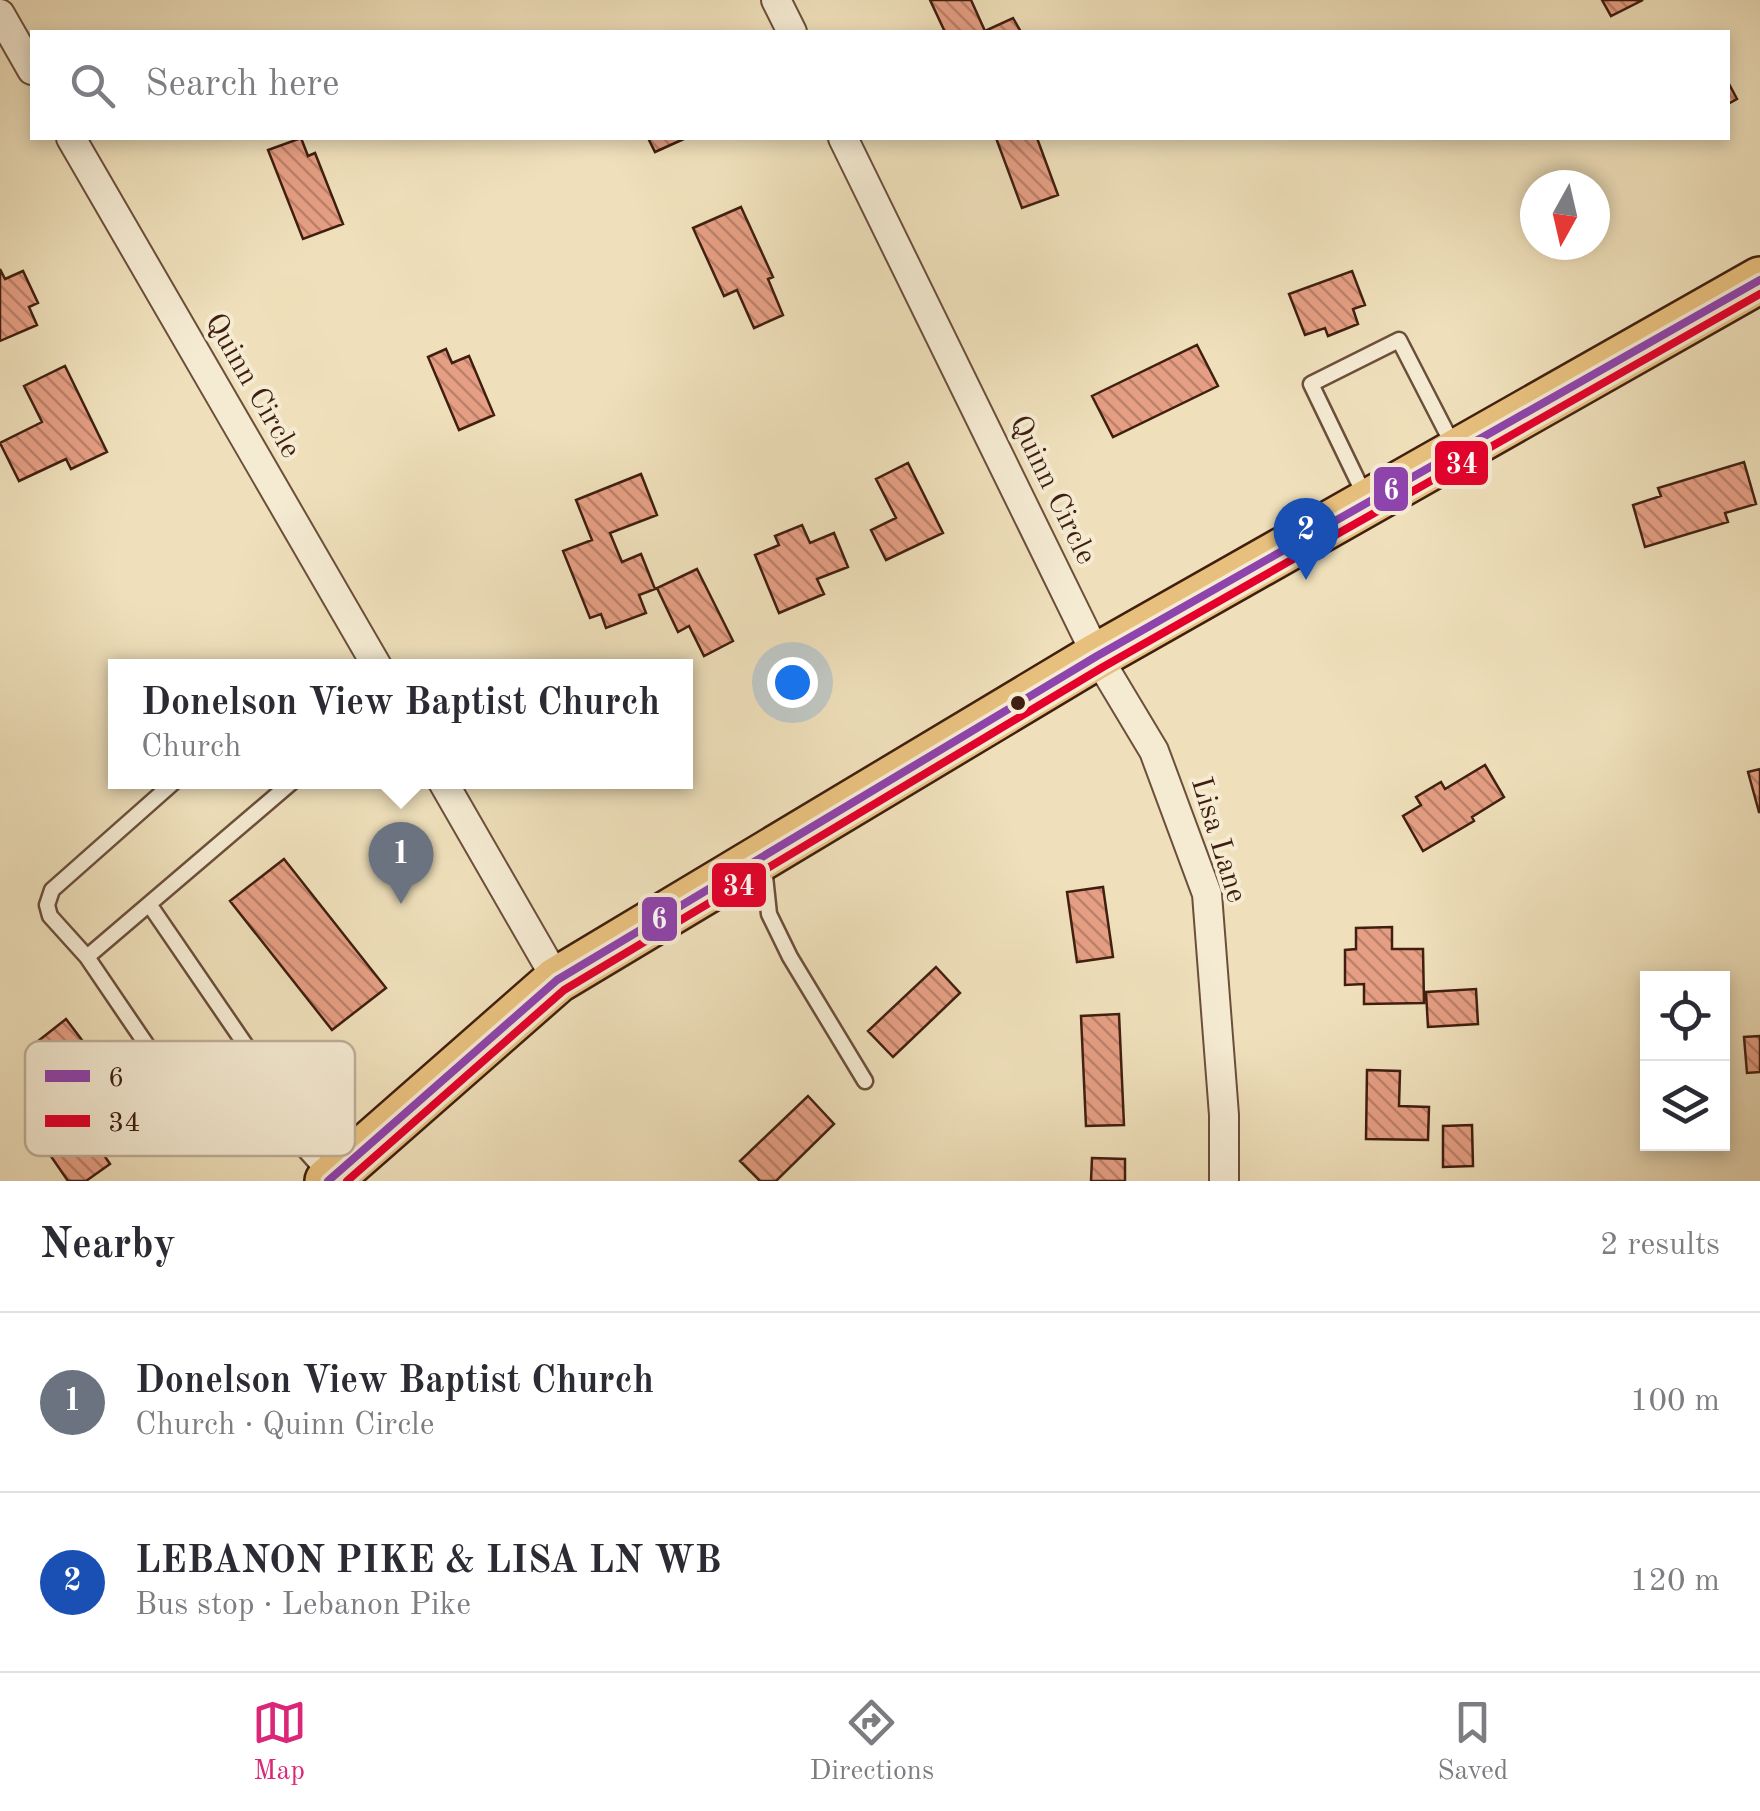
<!DOCTYPE html>
<meta charset="utf-8">
<style>
:root{--surface:#fff;--page:#f7f7f7;--text:#2b2b33;--muted:#7c7c81;--line:#e1e1e2;--accent:#db2777}
body{margin:0;font-family:"Old Standard TT",serif;background:var(--page);color:var(--text)}
.controls{position:absolute;right:30px;bottom:30px;display:grid;overflow:hidden;border-radius:0px;box-shadow:0 5px 15px #0003}
.controls button{width:90px;height:90px;display:grid;place-items:center;padding:0;border:0;border-bottom:2px solid var(--line);background:var(--surface);color:var(--text);font:50px sans-serif}
.compass{position:absolute;left:1520px;top:170px;width:90px;height:90px;border-radius:50%;background:var(--surface);box-shadow:0 5px 15px #0003;rotate:188deg}
.you{position:absolute;left:792px;top:682px;width:35px;height:35px;margin:-25px;border:8px solid #fff;border-radius:50%;background:#1a73e8;box-shadow:0 0 0 15px #1a73e833}
.badge{display:grid;place-items:center;width:65px;height:65px;border-radius:50%;background:var(--accent);color:#fff;font-size:32px;font-weight:700}
.pin{position:absolute;translate:-50% -82px;filter:drop-shadow(0 2px 5px #0008)}
.pin::after{content:'';position:absolute;top:52px;width:35px;height:30px;background:inherit;clip-path:polygon(0 0,100% 0,50% 100%)}
.popup{position:absolute;left:108px;top:659px;width:585px;height:130px;box-sizing:border-box;display:grid;place-content:center;border-radius:0px;background:var(--surface);filter:drop-shadow(0 2px 8px #0005);font-size:32px;white-space:nowrap;color:var(--muted)}
.popup b{font-size:38px;color:var(--text)}
.popup::after{content:'';position:absolute;left:50%;top:100%;margin-left:-20px;border:20px solid transparent;border-top-color:var(--surface)}
.list{margin:0;padding:0;list-style:none}
h2{display:flex;justify-content:space-between;align-items:center;height:130px;margin:0;padding:0 40px;font-size:42px}
h2 small{font-size:32px;font-weight:400;color:var(--muted)}
.list li{display:grid;grid-template-columns:65px 1fr auto;gap:30px;align-items:center;box-sizing:border-box;height:180px;padding:0 40px;border-top:2px solid var(--line)}
.list b{display:block;font-size:38px;white-space:nowrap}
.list p{margin:0;font-size:32px;white-space:nowrap;color:var(--muted)}
.list em{font-size:32px;font-style:normal;color:var(--muted)}
.icon{flex:none;width:55px;height:55px;fill:none;stroke:currentColor;stroke-width:2;stroke-linecap:round;stroke-linejoin:round}
.map{position:relative;flex:none;width:1760px;height:1181px;overflow:hidden}
.search{position:absolute;background:var(--surface);box-shadow:0 5px 15px #0003;left:30px;right:30px;top:30px;height:110px;display:flex;align-items:center;gap:25px;box-sizing:border-box;padding:0 35px;border-radius:0px;color:var(--muted);font-size:38px}
.sheet{height:490px;background:var(--surface)}
nav{display:flex;justify-content:space-around;align-items:center;box-sizing:border-box;height:140px;border-top:2px solid var(--line);background:var(--surface);font-size:28px;color:var(--muted)}
nav a{display:grid;justify-items:center;gap:5px}
nav .on{color:var(--accent)}
.map>svg:first-child{display:block}
.building{fill:url(#building-back-hatch);stroke:#401f10;stroke-width:2.5}
.lines{fill:none;stroke-linecap:round;stroke-linejoin:round}
.lane-casing{stroke:#6c4f3b;stroke-width:19}
.street-casing{stroke:#6c4f3b;stroke-width:32}
.primary-casing{stroke:#401f10;stroke-width:50}
.lane{stroke:#f5ebd3;stroke-width:14}
.street{stroke:#f5ebd3;stroke-width:28}
.primary{stroke:#e8c07e;stroke-width:45}
.bus-1-casing{stroke:#f5ebd3;stroke-width:15}
.bus-2-casing{stroke:#f5ebd3;stroke-width:15}
.bus-1{stroke:#8e44ad;stroke-width:8}
.bus-2{stroke:#e4002b;stroke-width:8}
.bus-dot{fill:#401f10;stroke:#f5ebd3;stroke-width:4}
.labels{text-anchor:middle;dominant-baseline:central;stroke-width:8;stroke-linejoin:round;paint-order:stroke}
.street-label{font-size:30px;fill:#401f10;stroke:#f5ebd3}
.key{fill:#f5ebd3;stroke:#bfae98;stroke-width:2.5}
.key-label{font-size:28px;fill:#401f10}
.line-badge{stroke:#f5ebd3;stroke-width:4}
.badge-label{font-size:28px;text-anchor:middle;font-weight:bold;fill:#fff}
</style>
<div class="map">
<svg width="1760" height="1181" viewBox="0 0 1760 1181">
<defs>
<pattern id="building-back-hatch" width="6" height="6" patternUnits="userSpaceOnUse" patternTransform="scale(2.5)"><rect width="6" height="6" fill="#e69f84"/><path d="M-1 5l2 2M0 0l6 6M5-1l2 2" fill="none" stroke="#bc816b"/></pattern>
</defs>
<rect width="100%" height="100%" fill="#efe0bb"/>
<filter id="stains"><feTurbulence type="fractalNoise" baseFrequency=".002" numOctaves="4"/><feColorMatrix values="0 0 0 0 .2 0 0 0 0 .09 0 0 0 0 .02 0 0 0 .5 -.17"/></filter>
<radialGradient id="worn" r=".72"><stop offset=".6" stop-color="#630" stop-opacity="0"/><stop offset="1" stop-color="#630" stop-opacity=".3"/></radialGradient>
<!-- building -->
<path class="building" d="M930,0H971L985,31L1013,18L1021,32H945Z
M1602,0H1643L1611,16Z
M1728,82L1737,99L1728,104Z
M301,138L308,156L315,153L343,224L303,239L268,150Z
M648,138H686L655,152Z
M996,138H1037L1058,195L1022,208Z
M741,207L773,277L768,279L783,315L754,328L737,290L724,296L693,228Z
M0,269L5,279L23,271L38,303L29,307L37,325L0,341Z
M1352,271L1365,305L1353,309L1358,324L1328,336L1325,328L1305,335L1289,294Z
M1197,345L1218,386L1113,437L1092,396Z
M446,349L452,363L469,356L494,415L459,430L428,357Z
M65,366L107,452L71,469L66,459L19,481L0,443L42,422L24,386Z
M1744,462L1756,504L1725,513L1728,522L1645,547L1633,505L1661,496L1658,488Z
M908,463L943,533L886,560L871,530L896,518L876,479Z
M641,474L657,515L610,533L622,562L641,554L655,589L639,595L646,613L606,628L601,614L590,618L563,551L592,540L576,500Z
M802,525L810,543L834,533L848,567L817,579L824,594L779,613L755,555L779,545L775,536Z
M697,569L733,641L704,656L689,626L678,632L657,588Z
M1485,765L1504,797L1472,817L1474,821L1423,851L1403,816L1421,805L1416,797L1441,782L1445,789Z
M1760,769V812H1759L1748,772Z
M284,859L386,988L332,1030L230,901Z
M1103,887L1113,957L1077,962L1067,892Z
M1392,927V949H1423L1424,1003L1364,1004V984L1345,985V950L1356,949V928Z
M936,967L960,993L893,1057L868,1031Z
M1476,989L1478,1024L1428,1027L1426,992Z
M1119,1014L1124,1125L1086,1126L1081,1016Z
M66,1019L88,1048L50,1078L28,1049Z
M1760,1036V1072L1747,1073L1744,1037Z
M1367,1070L1400,1071L1399,1106L1429,1107L1428,1140L1366,1139Z
M808,1096L834,1124L776,1181H760L740,1161Z
M65,1098L110,1164L86,1181H68L28,1123Z
M1472,1125L1473,1166L1443,1167V1126Z
M1092,1158L1125,1159V1181H1091Z"/>
<g class="lines">
<!-- lane casing -->
<g class="lane-casing">
<path id="lane" d="M1365,496L1311,384L1399,340L1454,447
M764,867L769,914L790,957L865,1081
M149,904L264,1072L269,1088C256,1115 228,1135 199,1122L87,957L50,916L47,905L52,890L174,782
M87,957L292,782
M262,1102L325,1173"/>
</g>
<!-- street casing -->
<g class="street-casing">
<path id="street" d="M776,0L792,32
M0,14L32,70
M71,138L377,666
M843,138L1097,656L1154,751L1207,894L1224,1115V1181
M443,782L557,980"/>
</g>
<!-- primary casing -->
<g class="primary-casing">
<path id="primary" d="M328,1181L557,980L1097,656L1760,280"/>
</g>
<!-- lane -->
<use href="#lane" class="lane"/>
<!-- street -->
<use href="#street" class="street"/>
<!-- primary -->
<use href="#primary" class="primary"/>
<!-- bus-1 casing -->
<g class="bus-1-casing">
<path id="bus-1" d="M328,1181L557,980L1097,656L1760,280"/>
</g>
<!-- bus-2 casing -->
<g class="bus-2-casing">
<path id="bus-2" d="M347,1181L564,990L1103,667L1760,294"/>
</g>
<!-- bus-1 -->
<use href="#bus-1" class="bus-1"/>
<!-- bus-2 -->
<use href="#bus-2" class="bus-2"/>
</g>
<!-- markers -->
<circle class="bus-dot" cx="1018" cy="703" r="9"/>
<g class="labels">
<!-- street labels -->
<g class="street-label">
<text transform="translate(252 386) rotate(60)">Quinn Circle</text>
<text transform="translate(1052 490) rotate(64)">Quinn Circle</text>
<text transform="translate(1218 840) rotate(73)">Lisa Lane</text>
</g>
</g>
<!-- legend -->
<rect x="25" y="1041" width="330" height="115" rx="15" class="key"/>
<rect x="45" y="1070" width="45" height="12" fill="#8e44ad"/>
<rect x="45" y="1115" width="45" height="12" fill="#e4002b"/>
<g class="key-label">
<text x="108" y="1086">6</text>
<text x="108" y="1131">34</text>
</g>
<g class="line-badge">
<rect x="1433" y="439" width="57" height="48" rx="10" fill="#e4002b"/>
<rect x="1372" y="465" width="38" height="48" rx="10" fill="#8e44ad"/>
<rect x="710" y="861" width="58" height="48" rx="10" fill="#e4002b"/>
<rect x="640" y="895" width="39" height="48" rx="10" fill="#8e44ad"/>
</g>
<g class="badge-label">
<text x="1462" y="473">34</text>
<text x="1391" y="499">6</text>
<text x="739" y="895">34</text>
<text x="659" y="928">6</text>
</g>
<rect width="100%" height="100%" filter="url(#stains)"/>
<rect width="100%" height="100%" fill="url(#worn)"/>
</svg>
<div class="controls">
<button><svg class="icon" aria-label="locate" viewBox="0 0 24 24"><circle cx="12" cy="12" r="6"/><path d="M12 2v4M12 18v4M2 12h4M18 12h4"/></svg></button>
<button><svg class="icon" aria-label="layers" viewBox="0 0 24 24"><path d="M12 4l9 5-9 5-9-5zM3 14l9 5 9-5"/></svg></button>
</div>
<svg class="compass" viewBox="-18 -18 36 36"><path d="M0-13l5 13h-10z" fill="#e53935"/><path d="M0 13l5-13h-10z" fill="#7c7c81"/></svg>
<div class="you"></div>
<div class="pin badge" style="left:401px;top:904px;background:#6b7280">1</div>
<div class="popup"><b>Donelson View Baptist Church</b>Church</div>
<div class="pin badge" style="left:1306px;top:580px;background:#1a4fb4">2</div>
<div class="search"><svg class="icon" aria-label="search" viewBox="0 0 24 24"><circle cx="10" cy="10" r="6"/><path d="M15 15l6 6"/></svg>Search here</div>
</div>
<section class="sheet">
<h2>Nearby<small>2 results</small></h2>
<ul class="list">
<li><span class="badge" style="background:#6b7280">1</span><div><b>Donelson View Baptist Church</b><p>Church · Quinn Circle</p></div><em>100 m</em></li>
<li><span class="badge" style="background:#1a4fb4">2</span><div><b>LEBANON PIKE &amp; LISA LN WB</b><p>Bus stop · Lebanon Pike</p></div><em>120 m</em></li>
</ul>
</section>
<nav>
<a class="on"><svg class="icon" aria-label="map" viewBox="0 0 24 24"><path d="M3 6l6-2 6 2 6-2v14l-6 2-6-2-6 2zM9 4v14M15 6v14"/></svg>Map</a>
<a><svg class="icon" aria-label="directions" viewBox="0 0 24 24"><path d="M12 3l9 9-9 9-9-9zM9 14v-3h6M13 9l2 2-2 2"/></svg>Directions</a>
<a><svg class="icon" aria-label="saved" viewBox="0 0 24 24"><path d="M7 4h10v16l-5-4-5 4z"/></svg>Saved</a>
</nav>
